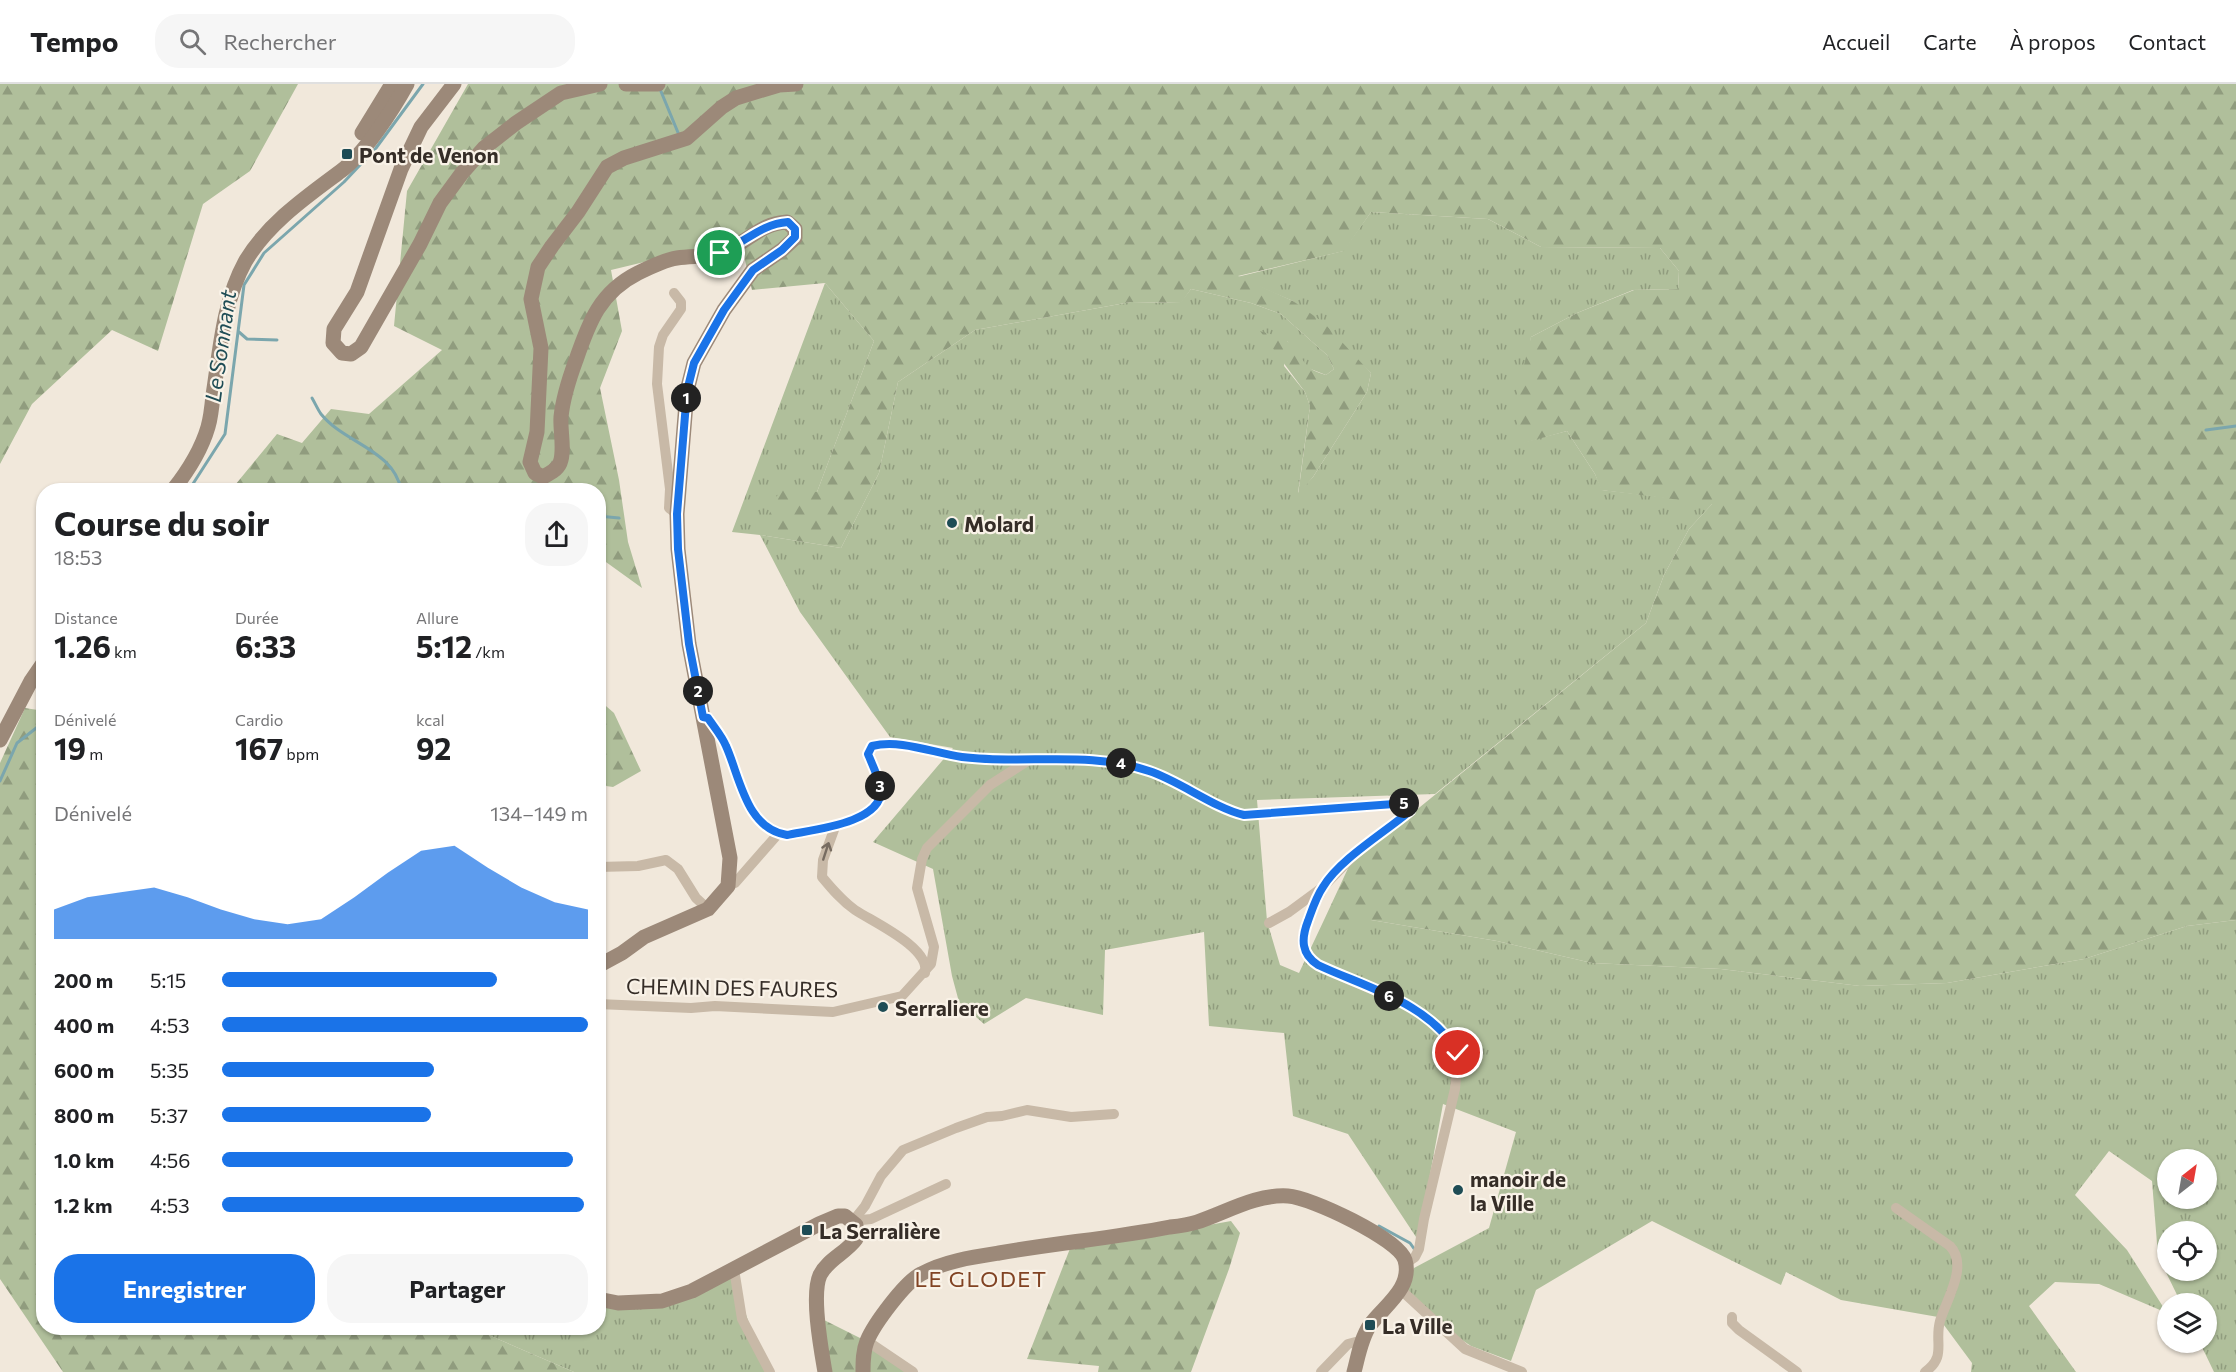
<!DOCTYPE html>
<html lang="fr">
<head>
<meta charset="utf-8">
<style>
  :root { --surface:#fff; --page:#f6f6f6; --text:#202124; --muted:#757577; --line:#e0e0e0; --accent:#1a73e8 }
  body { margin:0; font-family:Commissioner,sans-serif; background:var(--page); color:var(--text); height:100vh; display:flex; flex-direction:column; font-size:22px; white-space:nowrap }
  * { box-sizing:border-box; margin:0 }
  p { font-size:20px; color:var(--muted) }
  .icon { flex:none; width:33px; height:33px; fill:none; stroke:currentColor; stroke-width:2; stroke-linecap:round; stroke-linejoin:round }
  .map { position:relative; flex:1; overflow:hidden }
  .sheet { position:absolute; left:36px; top:399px; width:570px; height:852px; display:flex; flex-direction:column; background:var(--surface); border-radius:24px; box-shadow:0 2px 4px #0004 }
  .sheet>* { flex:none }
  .needle { width:39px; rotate:31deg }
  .controls { position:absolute; left:2157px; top:1065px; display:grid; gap:12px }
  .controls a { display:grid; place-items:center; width:60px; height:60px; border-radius:50%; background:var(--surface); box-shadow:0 2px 4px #0004; font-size:30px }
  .pin { position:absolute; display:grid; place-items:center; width:51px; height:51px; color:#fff; margin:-26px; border:3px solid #fff; border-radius:50%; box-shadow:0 2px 6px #0007 }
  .km { position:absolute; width:30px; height:30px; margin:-15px; border-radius:50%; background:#222; color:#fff; font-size:16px; line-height:30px; text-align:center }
  .round { display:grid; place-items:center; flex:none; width:63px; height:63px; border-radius:24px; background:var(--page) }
  .overview { display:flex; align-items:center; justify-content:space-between; height:102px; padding:0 18px }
  h1 { font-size:33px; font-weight:700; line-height:45px }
  .stats { display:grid; grid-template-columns:repeat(3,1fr); gap:9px; height:102px; padding:6px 18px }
  .stats div { display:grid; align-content:center }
  .stats b { font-size:30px; font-weight:700 }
  .stats small { font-size:16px; font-weight:400 }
  .stats p { font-size:16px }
  .chart { height:168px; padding:12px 18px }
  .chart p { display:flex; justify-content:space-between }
  .chart svg { width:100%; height:108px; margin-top:6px; fill:var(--accent); opacity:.7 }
  .button { display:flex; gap:12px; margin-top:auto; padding:12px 18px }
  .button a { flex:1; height:69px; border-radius:24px; background:var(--accent); color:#fff; font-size:24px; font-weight:700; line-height:69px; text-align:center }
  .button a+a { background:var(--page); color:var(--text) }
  ul { padding:0 18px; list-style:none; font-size:20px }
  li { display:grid; grid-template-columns:96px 72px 1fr; align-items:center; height:45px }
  li i { height:15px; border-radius:8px; background:var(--accent) }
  header { display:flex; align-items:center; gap:36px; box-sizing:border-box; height:84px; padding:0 30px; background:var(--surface); border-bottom:2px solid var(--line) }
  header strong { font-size:28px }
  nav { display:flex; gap:33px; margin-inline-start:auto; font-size:21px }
  .search { width:420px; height:54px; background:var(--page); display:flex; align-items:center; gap:15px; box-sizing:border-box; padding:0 21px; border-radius:24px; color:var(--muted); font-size:22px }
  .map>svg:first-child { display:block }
</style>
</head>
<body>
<header>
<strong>Tempo</strong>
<div class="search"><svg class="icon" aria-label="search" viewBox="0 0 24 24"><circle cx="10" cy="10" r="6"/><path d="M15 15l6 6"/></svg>Rechercher</div>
<nav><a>Accueil</a><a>Carte</a><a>À propos</a><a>Contact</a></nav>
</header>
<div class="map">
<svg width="2236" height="1288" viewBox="0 0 2236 1288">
  <defs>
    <pattern id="grass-tufts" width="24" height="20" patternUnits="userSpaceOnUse" patternTransform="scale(1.5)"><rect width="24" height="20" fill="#b0bf9b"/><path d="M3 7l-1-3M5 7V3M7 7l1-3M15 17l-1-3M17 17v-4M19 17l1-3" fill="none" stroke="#909c7e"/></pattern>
    <pattern id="forest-firs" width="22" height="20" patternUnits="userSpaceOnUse" patternTransform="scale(1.5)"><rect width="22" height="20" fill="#b0bf9b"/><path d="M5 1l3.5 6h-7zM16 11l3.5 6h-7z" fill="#909c7e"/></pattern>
  </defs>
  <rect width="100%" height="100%" fill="#f1e8db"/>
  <g fill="url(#grass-tufts)" fill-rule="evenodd">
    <path d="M 1371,128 L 1488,135 L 1541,163 L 1660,164 L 1679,187 L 1678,205 L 1633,206 L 1577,229 L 1531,253 L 1517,360 L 1567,347 L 1595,390 L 1602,406 L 1713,419 L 1689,445 L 1664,491 L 1646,539 L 1435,710 L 1257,716 L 1267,837 L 1280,881 L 1299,889 L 1324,836 L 1371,836 L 1497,857 L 1592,879 L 1721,885 L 1860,902 L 1947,899 L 2084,875 L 2187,842 L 2236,836 L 2236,1288 L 2214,1288 L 2200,1259 L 2206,1258 L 2206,1220 L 2181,1219 L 2158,1172 L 2152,1097 L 2109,1067 L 2075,1111 L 2127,1166 L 2167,1229 L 2099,1200 L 2055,1198 L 2029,1222 L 2076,1288 L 1971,1288 L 1972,1279 L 1938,1233 L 1841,1216 L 1786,1188 L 1781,1201 L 1652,1137 L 1536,1206 L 1511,1277 L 1471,1262 L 1456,1252 L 1407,1206 L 1414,1184 L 1489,1144 L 1516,1048 L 1443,1020 L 1418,1156 L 1348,1050 L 1293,1032 L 1284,949 L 1209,942 L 1204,848 L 1105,866 L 1103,931 L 1026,914 L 984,940 L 959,918 L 952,892 L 933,785 L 873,758 L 953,664 L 890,653 L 800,528 L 760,451 L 732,448 L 825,199 L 874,257 L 817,408 L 761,451 L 841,464 L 879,389 L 898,298 L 975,246 L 1131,218 L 1180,219 L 1191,205 L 1251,219 L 1281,230 L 1327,271 L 1334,285 L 1326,291 L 1308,284 L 1287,257 L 1284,282 L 1305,308 L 1310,322 L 1298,409 L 1313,393 L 1367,308 L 1371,289 L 1293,217 L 1237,193 L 1343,167 ZM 2168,1076 L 2206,1076 L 2206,1114 L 2168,1114 ZM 2168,1148 L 2206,1148 L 2206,1186 L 2168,1186 Z"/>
    <polygon points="733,1193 766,1288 574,1288 484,1249 450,1248 443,1244 598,1244 599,1221 642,1225"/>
  </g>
  <g fill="url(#forest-firs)">
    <polygon points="0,0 298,0 250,87 203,120 158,267 112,246 32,320 0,380"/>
    <path d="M 468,0 L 2236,0 L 2236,836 L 2187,842 L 2084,875 L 1947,899 L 1860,902 L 1721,885 L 1592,879 L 1497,857 L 1371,836 L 1324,836 L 1350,780 L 1646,539 L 1664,491 L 1689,445 L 1712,420 L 1601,406 L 1595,390 L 1567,347 L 1517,361 L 1517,309 L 1531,253 L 1577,229 L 1634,206 L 1678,205 L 1679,187 L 1660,164 L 1541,163 L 1488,135 L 1371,128 L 1344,167 L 1238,192 L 1293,217 L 1324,239 L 1371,289 L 1367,308 L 1313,393 L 1298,411 L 1310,322 L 1305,308 L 1260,247 C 1268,250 1281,252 1287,257 C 1305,271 1299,284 1326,291 L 1334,285 L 1327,271 L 1281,230 L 1251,219 L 1191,205 L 1181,219 L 1131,218 L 975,246 L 898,298 L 879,389 L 841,464 L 760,451 L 781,403 L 817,408 L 874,257 L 825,199 L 752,206 L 740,155 L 611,186 L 622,247 L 600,304 L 619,396 L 628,458 L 642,504 L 599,473 L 598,406 L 231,406 L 277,350 L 302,359 L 331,325 L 369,330 L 442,266 L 394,242 L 407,107 Z"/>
    <polygon points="599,616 614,629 641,687 613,703 599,701"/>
    <polygon points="25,624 44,627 44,1244 443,1244 450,1248 484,1249 574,1288 63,1288 0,1195 0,679"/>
    <polygon points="1231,1137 1240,1149 1229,1185 1191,1288 1098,1288 1099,1282 1027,1275 1071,1162 1115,1158"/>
    <polygon points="824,1236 862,1255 905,1288 831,1288"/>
  </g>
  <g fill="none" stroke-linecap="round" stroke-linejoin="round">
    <g stroke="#7ba6ad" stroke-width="3">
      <polyline points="660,5 679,51"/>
      <polyline points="239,248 247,255 277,256"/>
      <path d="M 312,314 C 315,319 318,326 321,330 C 344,359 394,366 401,406"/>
      <polyline points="2206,346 2236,342"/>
      <polyline points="189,406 225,350 244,201 264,169 344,98 376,64 423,0"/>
      <polyline points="598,432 619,434"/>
      <polyline points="0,697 17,659 44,638"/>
      <polyline points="1379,1142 1410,1159 1415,1166"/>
    </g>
    <g stroke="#c8b9a7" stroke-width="10">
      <polyline points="674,209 681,218 681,225 663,251 659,263 657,300 670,405 669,424 677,430"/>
      <path d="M 703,633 L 709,634 C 714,643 722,652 726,662 C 740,693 746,745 787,751 C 809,746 884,739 881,705 C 880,697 872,680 869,671 L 872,662 C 901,655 933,669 962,673 C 1024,681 1088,667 1149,687 C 1180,697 1214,724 1244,731 L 1404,719 L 1410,721 L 1410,727 L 1356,769 L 1323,803 L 1289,828 L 1269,839"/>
      <path d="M 835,743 L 823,776 L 822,793 C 832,805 842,817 855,826 C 873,838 931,864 925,889"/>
      <polyline points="598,783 638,782 666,776 678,785 696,814 708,825"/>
      <polyline points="728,802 735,799 778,750"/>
      <path d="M 1323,804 C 1312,827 1293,853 1311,876 C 1360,908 1427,913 1458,969 L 1455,1005 L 1424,1135 L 1419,1165 L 1415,1173 L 1406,1179"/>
      <polyline points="598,920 691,924 715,922 833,928 902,912 931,880 934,863 917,804 922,775 927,764 990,701 1029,676"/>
      <path d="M 1896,1124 L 1950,1162 C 1969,1182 1946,1216 1940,1237 C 1934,1259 1947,1272 1925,1288"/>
      <polyline points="853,1137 865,1122 881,1092 903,1066 956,1044 987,1033 1002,1032 1027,1026 1071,1033 1114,1030"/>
      <polyline points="853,1137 871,1135 946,1100"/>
      <polyline points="734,1185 742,1235 770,1288"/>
      <polyline points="1401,1206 1465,1265 1522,1288"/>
      <polyline points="1732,1233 1732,1239 1739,1246 1797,1288"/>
      <polyline points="867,1257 913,1288"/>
      <polyline points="1321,1288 1348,1260 1363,1256"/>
    </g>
    <g stroke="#9c8979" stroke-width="15">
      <polyline points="454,0 421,43 401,85 357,208 334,245 333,259 342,269 351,270 361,263 420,160 440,119 462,89 484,64 516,39 561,9 600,0"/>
      <polyline points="626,0 658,0"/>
      <polyline points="362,49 392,0"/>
      <path d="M 173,406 C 188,387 201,367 208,343 C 211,333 212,322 213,311 C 220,267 223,218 245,178 C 267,140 306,113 341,87 C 365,69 392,27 407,0"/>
      <polyline points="0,656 31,597 44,578"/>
      <path d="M 598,882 L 622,869 L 644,853 L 708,825 L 728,802 L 730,774 L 689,560 L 678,465 L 677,430 L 687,307 L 694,279 L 724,226 L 753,186 L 782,166 L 795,154 L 795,145 L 787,138 C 756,140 746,162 718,170 C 704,173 691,172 677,174 C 664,176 650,183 638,189 C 600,208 589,238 576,276 C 569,295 563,313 561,333 C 560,346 565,367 560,379 C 557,386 549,390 543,393 L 535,389 L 530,378 L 537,348 L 541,264 L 531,215 L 538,183 L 552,162 L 578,128 L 607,83 L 624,74 L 687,54 L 722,23 L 736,14 L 779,1 L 796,0"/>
      <path d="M 598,1215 L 618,1219 L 662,1217 L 692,1207 L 819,1140 L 838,1132 L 845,1132 L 856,1141 L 856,1155 C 846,1169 828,1175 820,1191 C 811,1211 821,1265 825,1288"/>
      <path d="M 863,1288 C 863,1277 863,1267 867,1257 C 874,1240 905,1198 921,1190 C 945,1177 973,1173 999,1169 C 1056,1159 1114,1154 1170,1143 C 1179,1142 1188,1141 1197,1138 C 1227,1128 1256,1110 1288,1112 C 1310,1113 1399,1155 1405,1176 C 1413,1204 1384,1222 1370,1241 C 1361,1254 1358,1273 1354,1288"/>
    </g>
  </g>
  <defs><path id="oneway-shaft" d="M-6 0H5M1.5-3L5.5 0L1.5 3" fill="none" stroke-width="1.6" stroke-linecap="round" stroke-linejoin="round" transform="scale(1.5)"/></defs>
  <use stroke="#776c61" href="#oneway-shaft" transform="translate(826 767) rotate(-72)"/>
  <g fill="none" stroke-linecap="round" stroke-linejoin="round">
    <g stroke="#fff" stroke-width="12">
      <path id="route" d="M 720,169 C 745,159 760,140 788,138 L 795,145 L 795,153 L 782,166 L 753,186 L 724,226 L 694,279 L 687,307 L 677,430 L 678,465 L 689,560 L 703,633 L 708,634 C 714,643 722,652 726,662 C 740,693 746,745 787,751 C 809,746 883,740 881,705 C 880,697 872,680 868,670 L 872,662 C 901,655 933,669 962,673 C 1024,681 1088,666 1149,687 C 1180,697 1214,724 1244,731 L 1408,719 L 1411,722 L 1410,727 C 1384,749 1340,775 1323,803 C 1316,813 1312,826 1308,837 C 1301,855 1301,870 1318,881 C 1367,904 1430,919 1458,969"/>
    </g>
    <use href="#route" stroke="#1a73e8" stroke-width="8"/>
  </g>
  <g fill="#1e4c55" stroke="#f9f2e7" stroke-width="2">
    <rect x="341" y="64" width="12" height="12" rx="3"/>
    <circle cx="952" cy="439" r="6"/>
    <circle cx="883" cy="923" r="6"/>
    <circle cx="1458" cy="1106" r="6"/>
    <rect x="801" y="1140" width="12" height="12" rx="3"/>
    <rect x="1364" y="1235" width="12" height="12" rx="3"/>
  </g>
  <g text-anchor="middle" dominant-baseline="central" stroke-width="4.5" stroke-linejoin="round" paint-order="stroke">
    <g font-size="21" font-weight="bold" fill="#352d27" stroke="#f9f2e7" text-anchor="start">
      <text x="359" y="70">Pont de Venon</text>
      <text x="964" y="439">Molard</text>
      <text x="895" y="923">Serraliere</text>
      <text x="1470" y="1094">manoir de<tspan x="1470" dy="24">la Ville</tspan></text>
      <text x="819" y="1146">La Serralière</text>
      <text x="1382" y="1241">La Ville</text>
    </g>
    <g font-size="21" fill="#352d27" stroke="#f9f2e7">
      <text transform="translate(732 903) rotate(1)">CHEMIN DES FAURES</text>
    </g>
    <g font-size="22" font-style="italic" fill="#1e4c55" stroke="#f9f2e7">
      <text transform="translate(220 262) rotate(-82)">Le Sonnant</text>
    </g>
    <g font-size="22" letter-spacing="1.5" fill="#814323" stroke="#f9f2e7">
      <text x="981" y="1194">LE GLODET</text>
    </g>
  </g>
</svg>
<div class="controls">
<a><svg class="needle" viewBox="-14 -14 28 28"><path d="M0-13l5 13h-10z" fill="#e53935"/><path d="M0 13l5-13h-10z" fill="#757577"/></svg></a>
<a><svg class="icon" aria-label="locate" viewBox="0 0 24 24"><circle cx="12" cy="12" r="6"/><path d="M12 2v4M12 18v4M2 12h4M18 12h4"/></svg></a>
<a><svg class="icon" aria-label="layers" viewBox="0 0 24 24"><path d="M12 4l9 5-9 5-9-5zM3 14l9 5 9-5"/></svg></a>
</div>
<div class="pin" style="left:720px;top:169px;background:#1e9e55"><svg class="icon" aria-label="arrive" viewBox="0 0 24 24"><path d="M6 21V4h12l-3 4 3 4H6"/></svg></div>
<div class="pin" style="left:1458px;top:969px;background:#d93025"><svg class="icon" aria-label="check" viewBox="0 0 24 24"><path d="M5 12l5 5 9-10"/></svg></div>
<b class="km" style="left:686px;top:314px">1</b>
<b class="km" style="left:698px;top:607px">2</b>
<b class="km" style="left:880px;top:702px">3</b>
<b class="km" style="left:1121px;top:679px">4</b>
<b class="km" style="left:1404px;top:719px">5</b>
<b class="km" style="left:1389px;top:912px">6</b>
<section class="sheet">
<div class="overview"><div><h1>Course du soir</h1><p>18:53</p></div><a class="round"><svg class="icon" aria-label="share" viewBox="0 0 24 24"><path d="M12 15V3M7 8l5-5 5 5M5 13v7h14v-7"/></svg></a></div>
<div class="stats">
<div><p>Distance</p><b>1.26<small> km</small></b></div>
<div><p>Durée</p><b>6:33</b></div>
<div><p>Allure</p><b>5:12<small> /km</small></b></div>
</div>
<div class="stats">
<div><p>Dénivelé</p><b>19<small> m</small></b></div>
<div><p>Cardio</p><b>167<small> bpm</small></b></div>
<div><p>kcal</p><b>92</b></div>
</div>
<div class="chart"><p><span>Dénivelé</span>134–149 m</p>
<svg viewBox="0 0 160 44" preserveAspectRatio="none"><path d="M0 44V32L10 27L20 25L30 23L40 27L50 32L60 36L70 38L80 36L90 27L100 17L110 8L120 6L130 15L140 23L150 29L160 32V44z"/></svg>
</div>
<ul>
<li><b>200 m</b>5:15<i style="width:75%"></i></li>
<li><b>400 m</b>4:53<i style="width:100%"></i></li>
<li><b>600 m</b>5:35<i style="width:58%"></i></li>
<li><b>800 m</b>5:37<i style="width:57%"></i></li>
<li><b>1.0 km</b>4:56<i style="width:96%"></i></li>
<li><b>1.2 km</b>4:53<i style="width:99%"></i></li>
</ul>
<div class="button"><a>Enregistrer</a><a>Partager</a></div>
</section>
</div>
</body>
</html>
